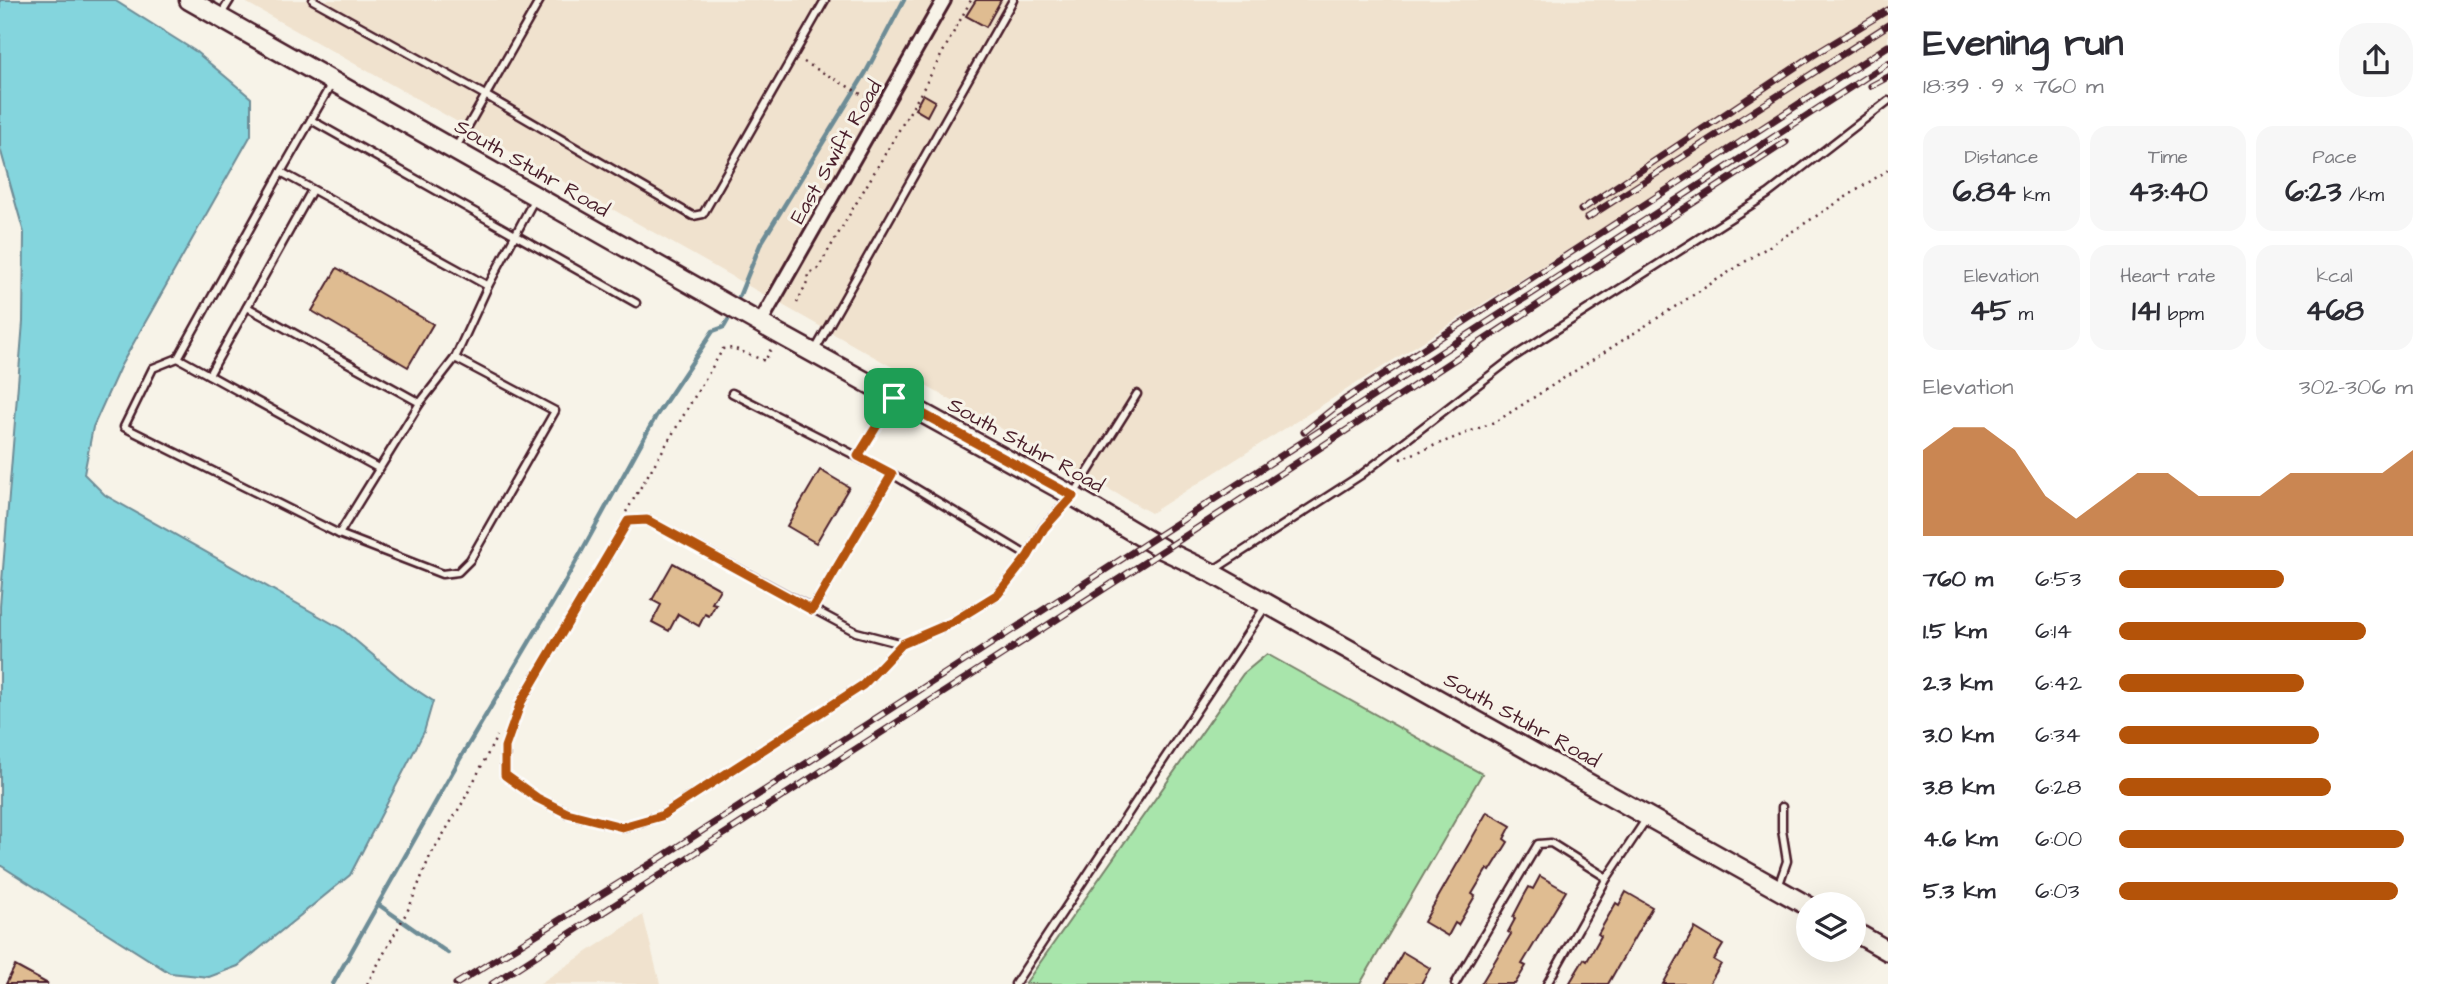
<!DOCTYPE html>
<html lang="en">
<head>
<meta charset="utf-8">
<style>
  :root { --surface:#fff; --page:#f7f7f7; --text:#2b2b33; --muted:#7c7c81; --accent:#b45309 }
  body { margin:0; font-family:"Architects Daughter",sans-serif; background:var(--page); color:var(--text); height:100vh; display:flex; flex-direction:column; font-size:26px; white-space:nowrap }
  * { box-sizing:border-box; margin:0 }
  p { font-size:23px; color:var(--muted) }
  .icon { flex:none; width:38px; height:38px; fill:none; stroke:currentColor; stroke-width:2; stroke-linecap:round; stroke-linejoin:round }
  .map { position:relative; flex:1; overflow:hidden }
  .sheet { display:flex; flex-direction:column; background:var(--surface); width:560px }
  .sheet>* { flex:none }
  .buttons { position:absolute; left:1796px; top:892px; display:grid; gap:14px }
  .buttons a { display:grid; place-items:center; width:70px; height:70px; border-radius:50%; background:var(--surface); box-shadow:0 7px 28px #0002; font-size:35px }
  .pin { position:absolute; display:grid; place-items:center; width:60px; height:60px; color:#fff; margin:-30px; border-radius:14px; box-shadow:0 4px 10px #0006 }
  .round { display:grid; place-items:center; flex:none; width:74px; height:74px; border-radius:28px; background:var(--page) }
  .summary { display:flex; align-items:center; justify-content:space-between; height:119px; padding:0 35px }
  h1 { font-size:38px; font-weight:700; line-height:52px }
  .figures { display:grid; grid-template-columns:repeat(3,1fr); gap:10px; height:119px; padding:7px 35px }
  .figures div { display:grid; align-content:center; border-radius:18px; background:var(--page); text-align:center }
  .figures b { font-size:30px; font-weight:700 }
  .figures small { font-size:19px; font-weight:400 }
  .figures p { font-size:19px }
  .chart { height:196px; padding:14px 35px }
  .chart p { display:flex; justify-content:space-between }
  .chart svg { width:100%; height:126px; margin-top:7px; fill:var(--accent); opacity:.7 }
  ul { padding:0 35px; list-style:none; font-size:23px }
  li { display:grid; grid-template-columns:112px 84px 1fr; align-items:center; height:52px }
  li i { height:18px; border-radius:9px; background:var(--accent) }
  main { display:flex; flex:1; min-height:0 }
  .map>svg:first-child { display:block }
</style>
</head>
<body>
<main>
<div class="map">
<svg width="1888" height="984" viewBox="0 0 1888 984">
  <rect width="100%" height="100%" fill="#f7f3e8"/>
  <filter id="ink" filterUnits="userSpaceOnUse"><feTurbulence type="fractalNoise" baseFrequency=".0143" numOctaves="2"/><feDisplacementMap in="SourceGraphic" scale="14" xChannelSelector="R" yChannelSelector="G"/><feConvolveMatrix kernelMatrix="1 2 1 2 8 2 1 2 1" color-interpolation-filters="sRGB"/></filter>
  <g filter="url(#ink)">
    <g fill="#f0e2ce">
      <polygon points="248,0 1888,0 1888,48 1151,513 247,3"/>
      <polygon points="643,915 660,984 539,984"/>
    </g>
    <polygon fill="#a8e5ab" stroke="#79826b" stroke-width="2" points="1267,654 1482,774 1360,984 1025,984 1243,674"/>
    <polygon fill="#84d5dd" stroke="#6d8c96" stroke-width="2" points="0,0 114,0 195,51 251,98 251,135 120,367 93,427 84,474 105,495 342,629 406,683 433,701 424,732 350,875 238,966 209,977 170,973 0,865 0,606 23,322 24,233 0,148"/>
    <g fill="none" stroke-linecap="round" stroke-linejoin="round">
      <g stroke="#6d8c96" stroke-width="4.5">
        <polyline points="739,297 760,245 866,72 904,0"/>
        <polyline points="379,905 448,953"/>
        <polyline points="333,984 461,757 562,587 656,416 713,331 724,327 728,320"/>
      </g>
    </g>
    <g fill="#dfbc91" stroke="#4a1f2b" stroke-width="2">
      <polygon points="976,0 1001,0 986,27 966,16"/>
      <polygon points="923,94 935,101 927,116 915,109"/>
      <polygon points="337,268 433,324 408,367 312,311"/>
      <polygon points="820,470 849,487 816,543 787,526"/>
      <polygon points="673,563 720,589 712,603 716,604 709,616 705,614 699,626 678,614 669,631 652,622 661,605 652,600"/>
      <polygon points="1487,812 1511,826 1504,839 1508,842 1490,871 1487,869 1472,894 1475,896 1458,925 1455,923 1448,936 1424,922"/>
      <polygon points="1540,876 1566,891 1522,964 1526,966 1515,984 1481,984 1511,934 1508,932 1515,919 1513,917 1524,896 1529,887 1533,889"/>
      <polygon points="1626,892 1652,907 1608,984 1569,984 1584,959 1587,961 1601,936 1598,934 1616,903 1619,905"/>
      <polygon points="1695,928 1723,945 1714,960 1721,964 1709,984 1663,984"/>
      <polygon points="1403,952 1430,968 1421,984 1385,984"/>
      <polygon points="15,966 48,984 6,984"/>
    </g>
    <g fill="none" stroke-linecap="round" stroke-linejoin="round">
      <g stroke="#4a1f2b" stroke-width="11">
        <g id="service">
          <polyline points="313,0 485,95 693,216 703,214 825,0"/>
          <polyline points="220,16 230,0"/>
          <polyline points="332,83 281,172 488,286"/>
          <polyline points="311,120 636,303"/>
          <polyline points="455,149 540,0"/>
          <polyline points="281,172 178,358 378,468"/>
          <polyline points="247,307 420,403"/>
          <polyline points="814,352 1013,0"/>
          <polyline points="178,358 153,368 124,427 339,534 442,574 458,572 470,560 555,411 455,358"/>
          <polyline points="209,375 312,190"/>
          <polyline points="732,393 892,474 1028,556"/>
          <polyline points="858,456 894,398"/>
          <polyline points="339,534 420,403 455,358 488,286 535,198"/>
          <polyline points="1212,571 1361,475 1515,356 1768,194 1888,101"/>
          <polyline points="812,610 892,474"/>
          <polyline points="902,644 863,685 661,816 622,827 567,813 537,798 505,775 505,747 521,702 628,521 647,520 856,632 902,644 951,623 998,594 1028,556 1043,528 1073,496 1137,394"/>
          <polyline points="1778,887 1787,861 1782,830 1782,807"/>
          <polyline points="1015,984 1265,607"/>
          <polyline points="1455,984 1538,844 1551,843 1607,878"/>
          <polyline points="1547,984 1607,878 1647,818"/>
        </g>
      </g>
      <g stroke="#4a1f2b" stroke-width="18">
        <polyline id="minor" points="760,323 944,0"/>
      </g>
      <g stroke="#4a1f2b" stroke-width="23">
        <g id="secondary">
          <polyline points="189,0 779,334 1073,496 1164,550 1210,572 1808,906"/>
          <polyline points="1853,931 1888,951"/>
        </g>
      </g>
      <g stroke="#4a1f2b" stroke-width="2.5" stroke-dasharray="2 5" stroke-linecap="butt">
        <polyline points="804,62 870,99"/>
        <polyline points="797,303 807,282 808,273 817,270 922,91 971,0"/>
        <polyline points="1400,459 1497,421 1888,170"/>
        <polyline points="626,512 723,349 733,348 765,361 771,349"/>
        <polyline points="367,984 409,908 430,856 463,802 497,736"/>
      </g>
      <use href="#service" stroke="#f7f3e8" stroke-width="6"/>
      <use href="#minor" stroke="#f7f3e8" stroke-width="12"/>
      <use href="#secondary" stroke="#f7f3e8" stroke-width="18"/>
      <g stroke="#4a1f2b" stroke-width="7">
        <g id="rail">
          <polyline points="1871,86 1888,77"/>
          <polyline points="1581,210 1812,56 1888,10"/>
          <polyline points="1587,218 1888,25"/>
          <polyline points="1304,432 1344,400 1888,46"/>
          <polyline points="456,984 660,858 1888,63"/>
          <polyline points="492,984 1164,550 1786,142"/>
        </g>
      </g>
      <use href="#rail" stroke="#f7f3e8" stroke-width="4.5" stroke-dasharray="13" stroke-linecap="butt"/>
    </g>
  </g>
  <g fill="none" stroke-linecap="round" stroke-linejoin="round" filter="url(#ink)">
    <g stroke="#fff" stroke-width="14">
      <polygon id="route" points="894,398 1073,496 1044,528 1028,556 998,594 951,623 902,644 863,685 661,816 622,827 567,813 537,798 505,775 505,747 521,702 628,521 647,520 812,610 892,474 858,456"/>
    </g>
    <use href="#route" stroke="#b45309" stroke-width="9"/>
  </g>
  <g text-anchor="middle" dominant-baseline="central" stroke-width="6" stroke-linejoin="round" paint-order="stroke">
    <g font-size="21" fill="#4a1f2b" stroke="#f7f3e8">
      <text transform="translate(836 152) rotate(-60)">East Swift Road</text>
      <text transform="translate(532 168) rotate(30)">South Stuhr Road</text>
      <text transform="translate(1026 445) rotate(29)">South Stuhr Road</text>
      <text transform="translate(1522 720) rotate(29)">South Stuhr Road</text>
    </g>
  </g>
</svg>
<div class="buttons">
<a><svg class="icon" aria-label="layers" viewBox="0 0 24 24"><path d="M12 4l9 5-9 5-9-5zM3 14l9 5 9-5"/></svg></a>
</div>
<div class="pin" style="left:894px;top:398px;background:#1e9e55"><svg class="icon" aria-label="arrive" viewBox="0 0 24 24"><path d="M6 21V4h12l-3 4 3 4H6"/></svg></div>
</div>
<section class="sheet">
<div class="summary"><div><h1>Evening run</h1><p>18:39 · 9 × 760 m</p></div><a class="round"><svg class="icon" aria-label="share" viewBox="0 0 24 24"><path d="M12 15V3M7 8l5-5 5 5M5 13v7h14v-7"/></svg></a></div>
<div class="figures">
<div><p>Distance</p><b>6.84<small> km</small></b></div>
<div><p>Time</p><b>43:40</b></div>
<div><p>Pace</p><b>6:23<small> /km</small></b></div>
</div>
<div class="figures">
<div><p>Elevation</p><b>45<small> m</small></b></div>
<div><p>Heart rate</p><b>141<small> bpm</small></b></div>
<div><p>kcal</p><b>468</b></div>
</div>
<div class="chart"><p><span>Elevation</span>302–306 m</p>
<svg viewBox="0 0 160 44" preserveAspectRatio="none"><path d="M0 44V14L10 6L20 6L30 14L40 30L50 38L60 30L70 22L80 22L90 30L100 30L110 30L120 22L130 22L140 22L150 22L160 14V44z"/></svg>
</div>
<ul>
<li><b>760 m</b>6:53<i style="width:56%"></i></li>
<li><b>1.5 km</b>6:14<i style="width:84%"></i></li>
<li><b>2.3 km</b>6:42<i style="width:63%"></i></li>
<li><b>3.0 km</b>6:34<i style="width:68%"></i></li>
<li><b>3.8 km</b>6:28<i style="width:72%"></i></li>
<li><b>4.6 km</b>6:00<i style="width:97%"></i></li>
<li><b>5.3 km</b>6:03<i style="width:95%"></i></li>
</ul>
</section>
</main>
</body>
</html>
